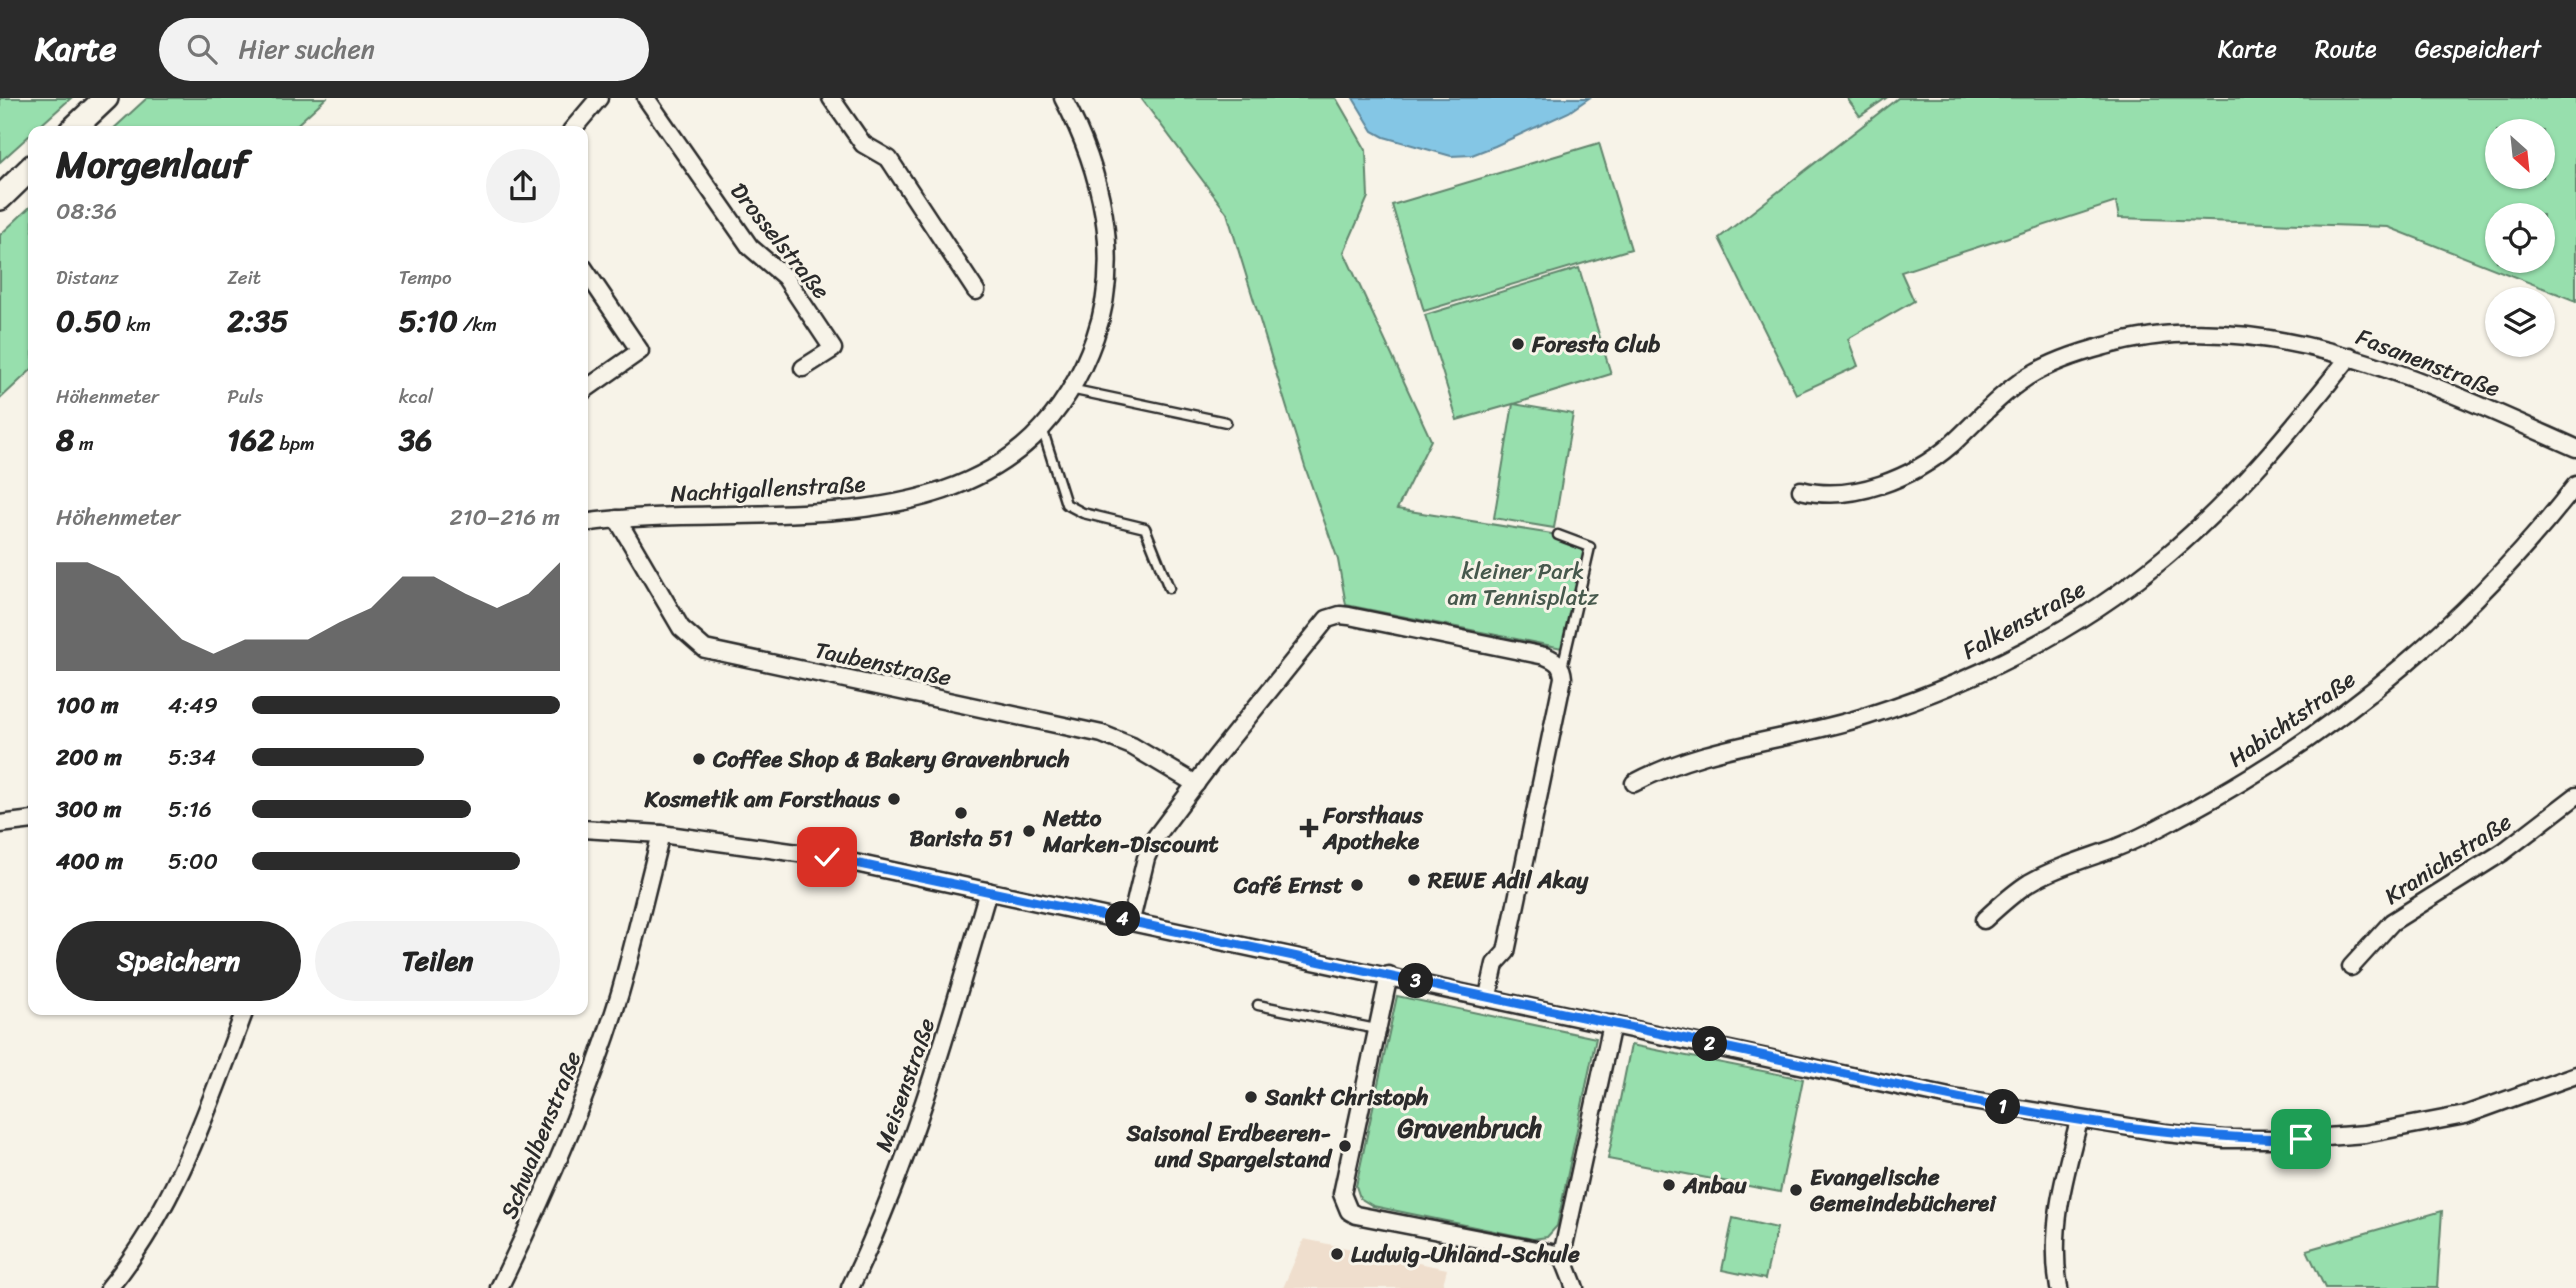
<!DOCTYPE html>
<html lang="de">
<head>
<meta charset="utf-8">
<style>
  :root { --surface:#fff; --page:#f2f2f2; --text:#222; --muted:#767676; --accent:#2b2b2b }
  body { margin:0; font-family:Sriracha,sans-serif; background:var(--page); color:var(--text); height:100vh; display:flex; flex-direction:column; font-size:26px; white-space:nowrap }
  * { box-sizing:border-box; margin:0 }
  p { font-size:23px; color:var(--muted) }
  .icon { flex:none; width:38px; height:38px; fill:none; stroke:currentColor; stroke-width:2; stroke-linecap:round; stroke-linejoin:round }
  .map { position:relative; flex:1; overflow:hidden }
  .details { position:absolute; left:28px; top:28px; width:560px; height:889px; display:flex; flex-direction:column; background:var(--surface); border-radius:14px; box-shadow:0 2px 5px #0004 }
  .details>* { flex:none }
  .needle { width:46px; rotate:153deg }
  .buttons { position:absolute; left:2485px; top:21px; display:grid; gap:14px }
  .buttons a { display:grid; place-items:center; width:70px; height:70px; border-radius:50%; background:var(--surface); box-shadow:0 2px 5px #0004; font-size:35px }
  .pin { position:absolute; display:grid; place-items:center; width:60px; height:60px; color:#fff; margin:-30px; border-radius:14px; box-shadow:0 4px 10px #0006 }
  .km { position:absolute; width:35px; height:35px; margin:-18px; border-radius:50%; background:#222; color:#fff; font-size:19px; line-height:35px; text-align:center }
  .round { display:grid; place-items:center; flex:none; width:74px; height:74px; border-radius:37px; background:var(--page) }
  .summary { display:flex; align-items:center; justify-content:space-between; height:119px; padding:0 28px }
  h1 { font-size:38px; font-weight:700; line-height:52px }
  .metrics { display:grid; grid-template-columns:repeat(3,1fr); gap:10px; height:119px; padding:7px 28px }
  .metrics div { display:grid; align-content:center }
  .metrics b { font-size:30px; font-weight:700 }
  .metrics small { font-size:19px; font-weight:400 }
  .metrics p { font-size:19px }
  .chart { height:196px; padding:14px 28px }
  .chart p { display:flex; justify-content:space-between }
  .chart svg { width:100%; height:126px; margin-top:7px; fill:var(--accent); opacity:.7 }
  .primary-button { display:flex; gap:14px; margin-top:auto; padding:14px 28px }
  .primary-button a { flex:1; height:80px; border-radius:42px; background:var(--accent); color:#fff; font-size:28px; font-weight:700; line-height:80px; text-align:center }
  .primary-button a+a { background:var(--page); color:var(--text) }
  ul { padding:0 28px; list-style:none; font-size:23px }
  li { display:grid; grid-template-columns:112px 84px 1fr; align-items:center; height:52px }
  li i { height:18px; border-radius:9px; background:var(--accent) }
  header { display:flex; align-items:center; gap:42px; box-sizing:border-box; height:98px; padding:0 35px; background:var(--accent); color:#fff }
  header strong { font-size:33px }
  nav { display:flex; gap:38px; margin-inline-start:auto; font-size:24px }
  .search { width:490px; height:63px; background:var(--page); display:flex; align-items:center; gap:18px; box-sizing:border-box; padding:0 24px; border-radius:38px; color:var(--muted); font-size:26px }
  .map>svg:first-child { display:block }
</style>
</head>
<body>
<header>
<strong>Karte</strong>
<div class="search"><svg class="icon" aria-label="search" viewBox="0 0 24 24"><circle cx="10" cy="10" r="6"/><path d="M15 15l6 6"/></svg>Hier suchen</div>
<nav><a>Karte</a><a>Route</a><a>Gespeichert</a></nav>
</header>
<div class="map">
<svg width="2576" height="1190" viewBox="0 0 2576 1190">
  <rect width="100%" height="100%" fill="#f7f3e8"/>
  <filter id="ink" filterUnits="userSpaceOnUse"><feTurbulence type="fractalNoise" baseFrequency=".0143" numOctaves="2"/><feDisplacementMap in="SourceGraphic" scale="14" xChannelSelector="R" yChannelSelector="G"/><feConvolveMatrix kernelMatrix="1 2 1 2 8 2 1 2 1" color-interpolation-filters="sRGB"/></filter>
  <g filter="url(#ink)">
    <polygon fill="#efdecd" points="1304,1141 1447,1171 1442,1190 1283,1190"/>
    <g fill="#97dfad" stroke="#61856c" stroke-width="2" fill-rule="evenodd">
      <polygon points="0,0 71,0 0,64"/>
      <polygon points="147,0 326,0 290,33 111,33"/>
      <polygon points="1141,0 1336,0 1366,52 1368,99 1344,154 1431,342 1397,411 1558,437 1590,449 1567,551 1346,507 1338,462 1305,369 1227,115"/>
      <polygon points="1847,0 1886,0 1860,18"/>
      <path d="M 1898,0 L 2576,0 L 2576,203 L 2388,129 L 2119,120 L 2116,104 L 1901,174 L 1914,203 L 1848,241 L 1858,268 L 1796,296 L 1719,140 ZM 2497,33 L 2543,33 L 2543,79 L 2497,79 ZM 2497,117 L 2543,117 L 2543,163 L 2497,163 Z"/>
      <polygon points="1599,45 1631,151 1424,213 1392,107"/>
      <polygon points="33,106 33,270 0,301 0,137"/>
      <polygon points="1579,170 1611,276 1514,306 1573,316 1554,430 1494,420 1513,306 1457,322 1425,217"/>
      <polygon points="1397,898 1596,940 1557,1128 1547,1139 1533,1141 1373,1108 1360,1100 1356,1088"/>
      <polygon points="1631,947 1803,981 1780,1094 1608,1061"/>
      <polygon points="2442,1113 2437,1190 2325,1190 2307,1152"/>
      <polygon points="1733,1120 1777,1130 1765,1181 1722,1172"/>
    </g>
    <polygon fill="#84c6e5" stroke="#60889b" stroke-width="2" points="1353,0 1589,0 1569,14 1495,48 1472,57 1451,58 1384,39 1373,33"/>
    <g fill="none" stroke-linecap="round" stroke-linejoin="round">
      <g stroke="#2b2b2b" stroke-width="13">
        <g id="service">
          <polyline points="1070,291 1226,324"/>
          <polyline points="1042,330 1066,406 1083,415 1145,430 1169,490"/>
          <polyline points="1558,437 1590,449 1562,570"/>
          <polyline points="1258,907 1376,931"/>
        </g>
      </g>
      <g stroke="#2b2b2b" stroke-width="21">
        <g id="minor">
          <polyline points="646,0 750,149 785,179 833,251 803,270"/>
          <polyline points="831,0 863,46 889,61 976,193"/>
          <polyline points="571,33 599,0"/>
          <polyline points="583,169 640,253 583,293"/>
          <path d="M 1801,392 C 1852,405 1913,380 1952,346 C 1977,323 1998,298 2027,279 C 2051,264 2078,255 2105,248 C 2262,202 2436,288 2576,350"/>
          <polyline points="617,421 681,530 705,551 1102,636 1132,648 1196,686"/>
          <path d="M 583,425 C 766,399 1014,468 1095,239 C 1123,160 1101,71 1063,0"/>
          <path d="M 1634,685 C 1707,646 1789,643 1867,618 C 1973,584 2078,532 2164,460 C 2235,401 2293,330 2350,258"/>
          <polyline points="0,726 33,722"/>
          <polyline points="583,731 661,736 827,759 1954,1000 2166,1035 2224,1041 2301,1041 2365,1036 2465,1017 2576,977"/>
          <path d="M 1131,822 L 1146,760 L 1155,740 L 1215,660 L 1327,521 L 1340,517 L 1349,518 L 1545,558 C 1557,563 1562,567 1563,580 L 1506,854 L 1495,866 L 1488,898"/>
          <path d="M 1984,822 C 1998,809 2013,795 2029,785 C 2056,769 2089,760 2118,749 C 2144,739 2169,724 2194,711 C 2342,631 2472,520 2576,387"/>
          <polyline points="2351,869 2392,824 2503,754 2576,698"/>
          <polyline points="1389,877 1342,1096 1349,1113 1356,1117 1562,1157 1612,926"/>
          <polyline points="1562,1157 1575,1190"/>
          <path d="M 109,1190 C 176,1109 209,1008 245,912"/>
          <path d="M 499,1190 C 546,1095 589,997 620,895 C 635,843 647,789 661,736"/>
          <path d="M 850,1190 C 911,1063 949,928 988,793"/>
          <path d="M 2059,1190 C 2049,1131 2064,1079 2079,1023"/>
        </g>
      </g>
      <g stroke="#2b2b2b" stroke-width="28">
        <g id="secondary">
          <polyline points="71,33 106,0"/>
          <polyline points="0,100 33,68"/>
        </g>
      </g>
      <use href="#service" stroke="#f7f3e8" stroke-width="8"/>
      <use href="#minor" stroke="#f7f3e8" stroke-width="16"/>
      <use href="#secondary" stroke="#f7f3e8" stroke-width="23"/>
    </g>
  </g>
  <g fill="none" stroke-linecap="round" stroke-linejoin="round" filter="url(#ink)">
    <g stroke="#fff" stroke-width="14">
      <path id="route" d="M 827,759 C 1115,820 1403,883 1691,942 C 1893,984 2093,1041 2301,1041"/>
    </g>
    <use href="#route" stroke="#1a73e8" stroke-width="9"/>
  </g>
  <g fill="#2b2b2b" stroke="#f7f3e8" stroke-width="2.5">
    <circle cx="1518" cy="246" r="7"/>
    <circle cx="699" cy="661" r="7"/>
    <circle cx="894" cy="701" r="7"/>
    <circle cx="961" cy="715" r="7"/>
    <path d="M1305.5 719.5h7v7h7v7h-7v7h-7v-7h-7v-7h7z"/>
    <circle cx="1029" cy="733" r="7"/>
    <circle cx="1414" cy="782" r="7"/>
    <circle cx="1357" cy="787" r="7"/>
    <circle cx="1251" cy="999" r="7"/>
    <circle cx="1345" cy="1048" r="7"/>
    <circle cx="1669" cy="1087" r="7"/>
    <circle cx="1796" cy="1092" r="7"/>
    <circle cx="1337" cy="1156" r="7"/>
  </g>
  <g text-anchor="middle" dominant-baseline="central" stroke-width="6" stroke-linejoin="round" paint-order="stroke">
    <g font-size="23" fill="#2b2b2b" stroke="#f7f3e8">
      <text transform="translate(780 143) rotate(51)">Drosselstraße</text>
      <text transform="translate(2428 265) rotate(21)">Fasanenstraße</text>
      <text transform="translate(768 391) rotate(-3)">Nachtigallenstraße</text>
      <text transform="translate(2024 522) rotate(-29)">Falkenstraße</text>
      <text transform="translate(883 566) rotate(12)">Taubenstraße</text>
      <text transform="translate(2292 621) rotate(-35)">Habichtstraße</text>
      <text transform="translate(2448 761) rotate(-33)">Kranichstraße</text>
      <text transform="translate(905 987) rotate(-71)">Meisenstraße</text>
      <text transform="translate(541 1037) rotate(-68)">Schwalbenstraße</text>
    </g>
    <g font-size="23" font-weight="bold" fill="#2b2b2b" stroke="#f7f3e8" text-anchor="start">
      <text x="1532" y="246">Foresta Club</text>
      <text x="713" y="661">Coffee Shop &amp; Bakery Gravenbruch</text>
      <text x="880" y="701" text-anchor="end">Kosmetik am Forsthaus</text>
      <text x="1323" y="717">Forsthaus<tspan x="1323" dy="26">Apotheke</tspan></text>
      <text x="1043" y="720">Netto<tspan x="1043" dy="26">Marken-Discount</tspan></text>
      <text x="961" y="740" text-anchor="middle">Barista 51</text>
      <text x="1428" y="782">REWE Adil Akay</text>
      <text x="1343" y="787" text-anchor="end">Café Ernst</text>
      <text x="1265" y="999">Sankt Christoph</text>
      <text x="1331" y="1035" text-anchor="end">Saisonal Erdbeeren-<tspan x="1331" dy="26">und Spargelstand</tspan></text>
      <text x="1810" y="1079">Evangelische<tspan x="1810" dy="26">Gemeindebücherei</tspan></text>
      <text x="1683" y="1087">Anbau</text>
      <text x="1351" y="1156">Ludwig-Uhland-Schule</text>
    </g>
    <g font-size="23" fill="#46584c" stroke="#f7f3e8">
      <text x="1523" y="473">kleiner Park<tspan x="1523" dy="26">am Tennisplatz</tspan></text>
    </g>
    <g font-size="26" font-weight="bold" fill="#2b2b2b" stroke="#f7f3e8">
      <text x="1470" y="1030">Gravenbruch</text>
    </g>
  </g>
</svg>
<div class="buttons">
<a><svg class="needle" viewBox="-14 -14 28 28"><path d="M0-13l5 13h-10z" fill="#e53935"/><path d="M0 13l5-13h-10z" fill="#767676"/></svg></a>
<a><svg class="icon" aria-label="locate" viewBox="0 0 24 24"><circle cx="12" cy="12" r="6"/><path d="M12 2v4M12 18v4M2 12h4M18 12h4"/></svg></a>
<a><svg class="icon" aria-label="layers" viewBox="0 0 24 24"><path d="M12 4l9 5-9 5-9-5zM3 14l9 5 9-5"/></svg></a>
</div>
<div class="pin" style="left:2301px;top:1041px;background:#1e9e55"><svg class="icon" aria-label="arrive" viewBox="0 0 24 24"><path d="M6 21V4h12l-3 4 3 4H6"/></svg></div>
<div class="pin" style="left:827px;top:759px;background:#d93025"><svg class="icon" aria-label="check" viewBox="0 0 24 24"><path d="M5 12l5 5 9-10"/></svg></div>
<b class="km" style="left:2003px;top:1009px">1</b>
<b class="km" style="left:1710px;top:946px">2</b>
<b class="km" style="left:1416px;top:883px">3</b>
<b class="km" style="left:1123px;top:821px">4</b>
<section class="details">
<div class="summary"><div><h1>Morgenlauf</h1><p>08:36</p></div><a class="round"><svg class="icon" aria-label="share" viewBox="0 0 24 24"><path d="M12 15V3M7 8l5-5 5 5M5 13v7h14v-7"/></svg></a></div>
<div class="metrics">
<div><p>Distanz</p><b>0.50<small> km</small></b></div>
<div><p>Zeit</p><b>2:35</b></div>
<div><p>Tempo</p><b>5:10<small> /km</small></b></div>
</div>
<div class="metrics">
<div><p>Höhenmeter</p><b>8<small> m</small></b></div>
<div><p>Puls</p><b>162<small> bpm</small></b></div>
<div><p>kcal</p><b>36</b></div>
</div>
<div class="chart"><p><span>Höhenmeter</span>210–216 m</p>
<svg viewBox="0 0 160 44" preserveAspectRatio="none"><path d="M0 44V6L10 6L20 11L30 22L40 33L50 38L60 33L70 33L80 33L90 27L100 22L110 11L120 11L130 17L140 22L150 17L160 6V44z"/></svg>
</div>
<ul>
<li><b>100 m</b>4:49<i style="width:100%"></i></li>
<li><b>200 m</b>5:34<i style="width:56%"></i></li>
<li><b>300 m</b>5:16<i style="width:71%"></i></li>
<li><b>400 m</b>5:00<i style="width:87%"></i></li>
</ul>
<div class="primary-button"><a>Speichern</a><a>Teilen</a></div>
</section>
</div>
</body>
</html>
